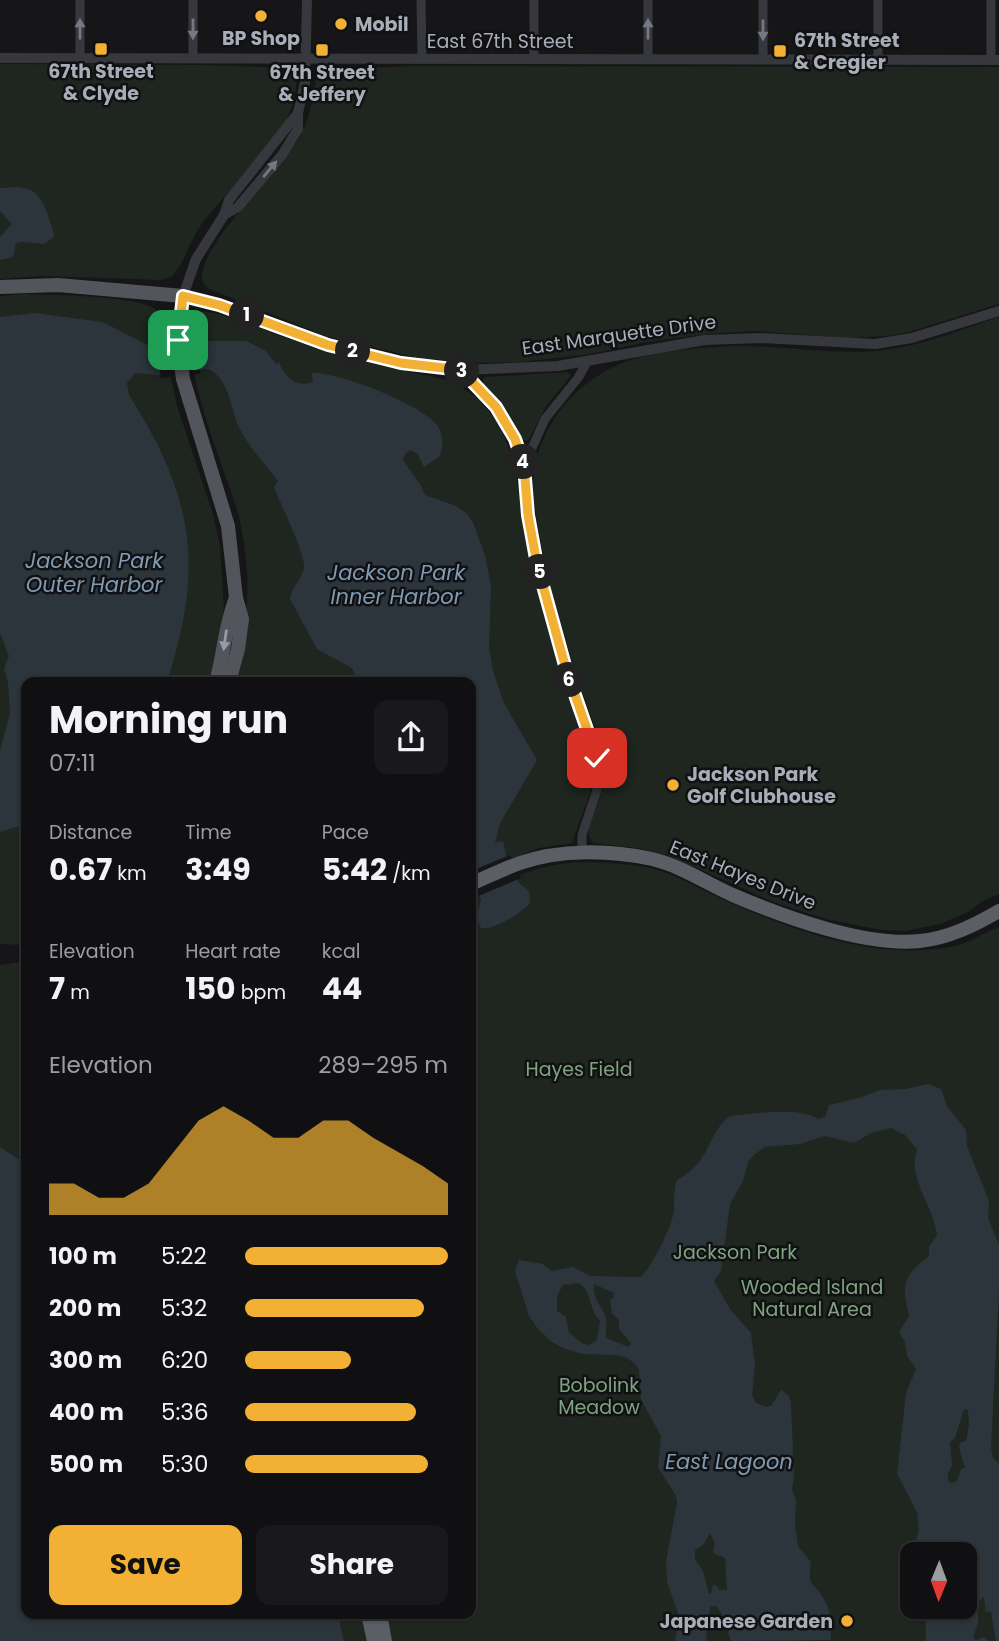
<!DOCTYPE html>
<html lang="en">
<head>
<meta charset="utf-8">
<style>
  :root { --surface:#101012; --page:#19191b; --text:#f1f3f6; --muted:#9c9d9f; --line:#303032; --accent:#f2b134 }
  body { margin:0; font-family:Poppins,sans-serif; background:var(--page); color:var(--text); height:100vh; display:flex; flex-direction:column; font-size:26px; white-space:nowrap }
  * { box-sizing:border-box; margin:0 }
  p { font-size:23px; color:var(--muted) }
  .icon { flex:none; width:38px; height:38px; fill:none; stroke:currentColor; stroke-width:2; stroke-linecap:round; stroke-linejoin:round }
  .map { position:relative; flex:1; overflow:hidden }
  .panel { position:absolute; left:21px; top:677px; width:455px; height:942px; display:flex; flex-direction:column; background:var(--surface); border-radius:14px; box-shadow:0 2px 5px #0004,0 0 0 2px var(--line) }
  .panel>* { flex:none }
  .needle { width:46px; rotate:181deg }
  .fabs { position:absolute; left:900px; top:1542px; display:grid; gap:14px }
  .fabs a { display:grid; place-items:center; width:77px; height:77px; border-radius:14px; background:var(--surface); box-shadow:0 2px 5px #0004,0 0 0 2px var(--line); font-size:35px }
  .pin { position:absolute; display:grid; place-items:center; width:60px; height:60px; color:#fff; margin:-30px; border-radius:14px; box-shadow:0 4px 10px #0006 }
  .km { position:absolute; width:35px; height:35px; margin:-18px; border-radius:50%; background:#222; color:#fff; font-size:19px; line-height:35px; text-align:center }
  .round { display:grid; place-items:center; flex:none; width:74px; height:74px; border-radius:14px; background:var(--page) }
  .overview { display:flex; align-items:center; justify-content:space-between; height:119px; padding:0 28px }
  h1 { font-size:38px; font-weight:700; line-height:52px }
  .figures { display:grid; grid-template-columns:repeat(3,1fr); gap:10px; height:119px; padding:7px 28px }
  .figures div { display:grid; align-content:center }
  .figures b { font-size:30px; font-weight:700 }
  .figures small { font-size:19px; font-weight:400 }
  .figures p { font-size:19px }
  .chart { height:196px; padding:14px 28px }
  .chart p { display:flex; justify-content:space-between }
  .chart svg { width:100%; height:126px; margin-top:7px; fill:var(--accent); opacity:.7 }
  .action { display:flex; gap:14px; margin-top:auto; padding:14px 28px }
  .action a { flex:1; height:80px; border-radius:14px; background:var(--accent); color:#111; font-size:28px; font-weight:700; line-height:80px; text-align:center }
  .action a+a { background:var(--page); color:var(--text) }
  ul { padding:0 28px; list-style:none; font-size:23px }
  li { display:grid; grid-template-columns:112px 84px 1fr; align-items:center; height:52px }
  li i { height:18px; border-radius:9px; background:var(--accent) }
  .map>svg:first-child { display:block }
</style>
</head>
<body>
<div class="map">
<svg width="999" height="1641" viewBox="0 0 999 1641">
  <rect width="100%" height="100%" fill="#161618"/>
  <g fill="#1e261f" fill-rule="evenodd">
    <path d="M 0,64 L 204,65 L 291,68 L 296,72 C 302,136 233,180 200,226 C 190,241 183,266 171,277 L 161,280 L 41,276 L 0,279 Z"/>
    <path d="M 411,66 L 999,67 L 999,304 L 909,332 L 887,336 L 849,338 L 755,331 L 709,334 L 652,341 L 584,355 L 519,362 L 475,363 L 419,358 L 325,336 L 207,288 C 205,285 203,283 202,279 C 198,246 281,169 299,138 C 311,117 314,93 317,70 Z"/>
    <path d="M 23,294 C 47,295 144,295 157,311 L 177,406 L 213,514 L 220,547 L 224,607 L 222,636 L 211,682 L 26,682 L 26,945 L 0,944 L 0,296 Z"/>
    <path d="M 204,312 L 215,313 L 234,319 L 326,352 L 372,364 L 452,381 L 477,398 L 499,424 L 514,462 L 527,543 L 547,628 L 590,761 L 590,793 L 572,843 L 539,848 L 471,876 L 471,682 L 234,682 C 243,641 251,603 246,561 C 244,541 241,522 235,503 C 226,473 164,327 204,312 Z"/>
    <path d="M 999,317 L 999,894 L 983,901 L 968,912 L 940,924 L 906,931 L 881,930 L 826,919 L 776,903 L 667,855 L 637,848 L 593,843 C 581,830 597,812 600,797 C 602,788 603,778 603,769 C 602,758 595,746 598,736 C 575,672 554,609 541,542 C 537,519 531,497 534,474 C 540,425 574,384 618,365 C 648,352 685,349 717,347 C 775,342 835,358 892,349 C 929,343 964,329 999,317 Z"/>
    <polygon points="568,372 571,376 547,405 529,439 525,441 522,439 507,410 483,383 483,378 486,377"/>
    <path d="M 582,862 C 609,863 636,863 661,871 C 683,878 703,891 724,900 C 792,930 875,961 950,947 C 968,944 982,933 999,927 L 999,1641 L 392,1641 L 387,1614 L 471,1614 L 471,895 C 508,879 542,863 582,862 ZM 912,1554 L 964,1554 L 964,1606 L 912,1606 Z"/>
    <polygon points="26,961 26,1164 0,1147 0,965"/>
    <polygon points="338,1614 361,1614 367,1641 344,1641"/>
  </g>
  <g fill="#2c353c" fill-rule="evenodd">
    <path d="M 0,188 C 34,185 40,191 50,221 C 52,228 54,231 54,237 L 44,244 L 23,242 L 16,243 L 13,257 L 0,260 L 0,237 L 12,224 L 0,211 Z"/>
    <path d="M 34,313 L 103,322 L 153,348 L 205,341 L 246,341 L 266,351 L 276,364 L 279,362 C 285,377 295,388 313,382 L 312,373 C 337,371 420,404 436,424 C 444,433 443,446 440,456 L 424,467 L 417,453 L 410,450 L 405,454 L 403,460 L 420,484 L 425,495 L 456,506 L 467,514 L 473,522 L 485,555 L 491,586 L 489,647 L 493,671 L 504,703 L 537,760 L 500,823 L 495,843 L 503,841 L 506,855 L 519,883 L 529,891 L 530,903 C 522,913 494,930 481,928 L 476,917 L 481,900 L 471,876 L 471,682 L 359,682 L 352,668 L 317,649 L 290,599 C 291,588 301,580 304,569 C 307,557 280,503 274,487 L 278,481 C 265,463 248,447 239,427 C 230,408 230,379 208,369 L 158,375 L 135,373 L 127,383 L 129,395 C 195,499 204,567 167,682 L 26,682 L 26,824 L 0,832 L 0,751 L 10,713 L 8,682 L 4,669 L 9,656 L 0,633 L 0,317 Z"/>
    <path d="M 928,1084 L 941,1089 L 947,1106 L 966,1130 L 967,1146 L 989,1201 L 988,1218 L 999,1245 L 999,1290 L 991,1447 L 993,1458 L 999,1463 L 999,1641 L 996,1641 L 991,1612 L 988,1611 L 986,1613 L 984,1597 L 978,1602 L 978,1623 L 973,1637 L 976,1640 L 984,1637 L 988,1641 L 926,1641 L 926,1607 L 964,1606 L 964,1554 L 922,1554 L 915,1543 L 919,1531 L 917,1512 L 897,1474 L 906,1393 L 916,1369 L 907,1356 L 905,1342 L 899,1332 L 909,1316 C 901,1284 903,1276 929,1256 L 929,1247 L 937,1235 C 935,1212 912,1182 915,1160 C 915,1156 917,1153 917,1149 L 905,1135 L 891,1128 L 871,1133 L 854,1143 L 825,1136 L 800,1144 L 765,1147 L 755,1154 L 748,1162 L 743,1181 L 730,1204 L 721,1271 L 714,1281 L 730,1309 L 751,1333 L 755,1365 L 752,1395 L 756,1403 L 767,1407 L 771,1406 L 781,1390 L 789,1396 L 791,1402 L 794,1477 L 792,1490 L 796,1499 L 795,1526 L 798,1546 L 811,1562 C 807,1590 813,1579 825,1601 C 831,1611 831,1627 831,1640 L 731,1641 L 722,1614 L 716,1606 L 710,1607 L 706,1641 L 675,1641 L 679,1616 L 667,1582 L 666,1561 L 677,1503 L 676,1496 L 658,1467 L 661,1436 L 641,1399 L 639,1370 L 635,1364 L 626,1357 L 616,1355 L 583,1354 L 565,1349 L 552,1342 L 538,1329 L 529,1316 L 515,1271 L 519,1260 L 543,1264 L 551,1271 L 573,1267 L 590,1276 L 641,1277 C 652,1267 673,1224 674,1210 C 674,1200 674,1192 676,1181 C 684,1176 692,1171 698,1163 C 711,1148 713,1128 730,1116 C 754,1114 798,1106 818,1119 L 825,1117 L 829,1105 L 859,1098 L 880,1090 L 906,1089 ZM 578,1283 C 593,1290 587,1307 600,1321 L 597,1340 L 589,1345 L 582,1343 L 569,1333 L 566,1317 L 557,1311 L 557,1296 L 563,1285 ZM 594,1284 L 614,1293 L 613,1298 L 610,1300 L 612,1313 L 619,1320 L 619,1329 L 631,1343 L 629,1347 L 606,1338 C 605,1331 608,1322 605,1315 C 600,1304 592,1297 594,1284 ZM 964,1409 L 968,1410 L 969,1425 L 966,1441 L 961,1442 L 959,1447 L 965,1468 L 961,1469 L 957,1481 L 952,1483 L 948,1481 L 948,1473 L 952,1465 L 950,1442 L 955,1438 ZM 710,1533 L 715,1544 L 713,1550 L 715,1554 L 725,1558 L 727,1590 L 719,1590 L 716,1585 L 713,1585 L 711,1593 L 709,1594 L 703,1571 L 695,1560 L 695,1550 L 703,1545 Z"/>
    <polygon points="0,1147 26,1164 26,1614 338,1614 344,1641 0,1641"/>
  </g>
  <g fill="#161618">
    <polygon points="196,339 200,373 161,378 156,344"/>
    <polygon points="510,855 521,878 476,897 471,885 471,871"/>
  </g>
  <g fill="none" stroke-linecap="round" stroke-linejoin="round">
    <g stroke="#37383d" stroke-width="9">
      <polyline points="80,0 80,58"/>
      <polyline points="193,0 193,58"/>
      <polyline points="421,0 422,59"/>
      <polyline points="534,0 534,59"/>
      <polyline points="648,0 648,59"/>
      <polyline points="878,0 878,59"/>
      <polyline points="991,0 991,60"/>
      <polyline points="763,59 763,0"/>
      <polyline points="461,370 496,406 515,439 524,466 524,486 537,564 566,669 597,758 597,790 582,835 582,853"/>
      <polyline points="524,466 545,419 578,378 587,362"/>
    </g>
    <g stroke="#37383d" stroke-width="10">
      <polyline points="0,58 999,60"/>
      <polyline points="298,113 229,200 224,215 196,259 183,296 233,310 328,345 401,363 461,370 558,366 705,340 760,338 875,344 912,338 999,311"/>
      <polyline points="224,215 238,207 282,155 298,129 298,113 305,83 307,0"/>
    </g>
    <g stroke="#53555c" stroke-width="14">
      <polyline points="0,287 58,285 183,296 178,340 183,379 228,526 236,598 242,619 238,649 229,682"/>
      <path d="M 216,682 C 224,654 225,625 236,598"/>
    </g>
    <g stroke="#5b5e65" stroke-width="14">
      <path d="M 471,884 C 487,877 503,869 520,863 C 561,849 610,850 652,859 C 682,866 707,884 735,896 C 784,917 866,947 920,941 C 949,938 975,925 999,911"/>
      <polyline points="368,1614 374,1641"/>
      <polyline points="380,1614 385,1641"/>
    </g>
  </g>
  <defs><path id="oneway-solid" d="M-6-.8H1V-3.2L6.5 0L1 3.2V.8H-6Z" transform="scale(1.75)"/></defs>
  <g fill="#757881">
    <use href="#oneway-solid" transform="translate(80 29) rotate(-90)"/>
    <use href="#oneway-solid" transform="translate(193 29) rotate(90)"/>
    <use href="#oneway-solid" transform="translate(648 29) rotate(-90)"/>
    <use href="#oneway-solid" transform="translate(763 30) rotate(90)"/>
    <use href="#oneway-solid" transform="translate(270 169) rotate(-50)"/>
  </g>
  <use fill="#979ba6" href="#oneway-solid" transform="translate(225 640) rotate(98)"/>
  <g fill="none" stroke-linecap="round" stroke-linejoin="round">
    <g stroke="#fff" stroke-width="14">
      <polyline id="route" points="178,340 183,296 219,305 328,345 401,363 461,370 496,407 515,439 524,466 528,515 537,564 566,669 597,758"/>
    </g>
    <use href="#route" stroke="#f2b134" stroke-width="9"/>
  </g>
  <g fill="#f2b134" stroke="#111113" stroke-width="2.5">
    <circle cx="261" cy="16" r="7"/>
    <circle cx="341" cy="24" r="7"/>
    <rect x="94" y="42" width="14" height="14" rx="3.5"/>
    <rect x="315" y="43" width="14" height="14" rx="3.5"/>
    <rect x="773" y="44" width="14" height="14" rx="3.5"/>
    <circle cx="673" cy="785" r="7"/>
    <circle cx="847" cy="1621" r="7"/>
  </g>
  <g text-anchor="middle" dominant-baseline="central" stroke-width="5" stroke-linejoin="round" paint-order="stroke">
    <g font-size="19" font-weight="bold" fill="#a8adb8" stroke="#111113" text-anchor="start">
      <text x="355" y="24">Mobil</text>
      <text x="261" y="38" text-anchor="middle">BP Shop</text>
      <text x="794" y="40">67th Street<tspan x="794" dy="22">&amp; Cregier</tspan></text>
      <text x="101" y="71" text-anchor="middle">67th Street<tspan x="101" dy="22">&amp; Clyde</tspan></text>
      <text x="322" y="72" text-anchor="middle">67th Street<tspan x="322" dy="22">&amp; Jeffery</tspan></text>
      <text x="687" y="774">Jackson Park<tspan x="687" dy="22">Golf Clubhouse</tspan></text>
      <text x="833" y="1621" text-anchor="end">Japanese Garden</text>
    </g>
    <g font-size="19" fill="#a8adb8" stroke="#111113">
      <text x="500" y="41">East 67th Street</text>
      <text transform="translate(619 335) rotate(-8)">East Marquette Drive</text>
      <text transform="translate(743 875) rotate(22)">East Hayes Drive</text>
    </g>
    <g font-size="19" fill="#7fa381" stroke="#111113">
      <text x="579" y="1069">Hayes Field</text>
      <text x="735" y="1252">Jackson Park</text>
      <text x="812" y="1287">Wooded Island<tspan x="812" dy="22">Natural Area</tspan></text>
      <text x="599" y="1385">Bobolink<tspan x="599" dy="22">Meadow</tspan></text>
    </g>
    <g font-size="21" font-style="italic" fill="#7f9bb3" stroke="#111113">
      <text x="94" y="560">Jackson Park<tspan x="94" dy="24">Outer Harbor</tspan></text>
      <text x="396" y="572">Jackson Park<tspan x="396" dy="24">Inner Harbor</tspan></text>
      <text x="729" y="1461">East Lagoon</text>
    </g>
  </g>
</svg>
<div class="fabs">
<a><svg class="needle" viewBox="-14 -14 28 28"><path d="M0-13l5 13h-10z" fill="#e53935"/><path d="M0 13l5-13h-10z" fill="#9c9d9f"/></svg></a>
</div>
<div class="pin" style="left:178px;top:340px;background:#1e9e55"><svg class="icon" aria-label="arrive" viewBox="0 0 24 24"><path d="M6 21V4h12l-3 4 3 4H6"/></svg></div>
<div class="pin" style="left:597px;top:758px;background:#d93025"><svg class="icon" aria-label="check" viewBox="0 0 24 24"><path d="M5 12l5 5 9-10"/></svg></div>
<b class="km" style="left:247px;top:315px">1</b>
<b class="km" style="left:353px;top:351px">2</b>
<b class="km" style="left:462px;top:371px">3</b>
<b class="km" style="left:523px;top:462px">4</b>
<b class="km" style="left:540px;top:572px">5</b>
<b class="km" style="left:569px;top:680px">6</b>
<section class="panel">
<div class="overview"><div><h1>Morning run</h1><p>07:11</p></div><a class="round"><svg class="icon" aria-label="share" viewBox="0 0 24 24"><path d="M12 15V3M7 8l5-5 5 5M5 13v7h14v-7"/></svg></a></div>
<div class="figures">
<div><p>Distance</p><b>0.67<small> km</small></b></div>
<div><p>Time</p><b>3:49</b></div>
<div><p>Pace</p><b>5:42<small> /km</small></b></div>
</div>
<div class="figures">
<div><p>Elevation</p><b>7<small> m</small></b></div>
<div><p>Heart rate</p><b>150<small> bpm</small></b></div>
<div><p>kcal</p><b>44</b></div>
</div>
<div class="chart"><p><span>Elevation</span>289–295 m</p>
<svg viewBox="0 0 160 44" preserveAspectRatio="none"><path d="M0 44V33L10 33L20 38L30 38L40 33L50 22L60 11L70 6L80 11L90 17L100 17L110 11L120 11L130 17L140 22L150 27L160 33V44z"/></svg>
</div>
<ul>
<li><b>100 m</b>5:22<i style="width:100%"></i></li>
<li><b>200 m</b>5:32<i style="width:88%"></i></li>
<li><b>300 m</b>6:20<i style="width:52%"></i></li>
<li><b>400 m</b>5:36<i style="width:84%"></i></li>
<li><b>500 m</b>5:30<i style="width:90%"></i></li>
</ul>
<div class="action"><a>Save</a><a>Share</a></div>
</section>
</div>
</body>
</html>
